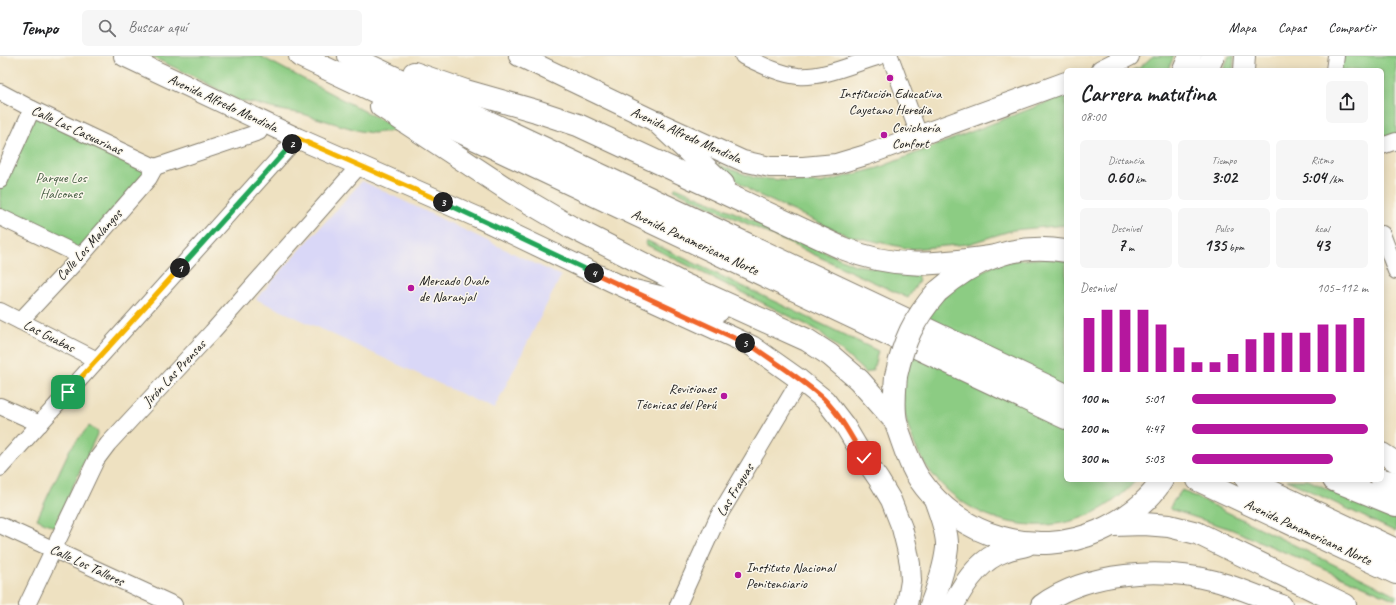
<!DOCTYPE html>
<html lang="es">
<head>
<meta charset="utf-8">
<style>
  :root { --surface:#fff; --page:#f6f6f6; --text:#202124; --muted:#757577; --line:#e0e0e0; --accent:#b5179e }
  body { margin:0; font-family:Caveat,sans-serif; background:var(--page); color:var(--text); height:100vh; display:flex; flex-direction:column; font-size:15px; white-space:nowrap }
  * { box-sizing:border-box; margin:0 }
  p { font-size:13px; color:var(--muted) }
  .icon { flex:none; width:22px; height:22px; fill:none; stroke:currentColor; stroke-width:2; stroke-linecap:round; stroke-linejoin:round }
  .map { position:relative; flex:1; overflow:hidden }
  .panel { position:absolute; left:1064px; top:12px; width:320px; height:414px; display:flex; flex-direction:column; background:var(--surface); border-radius:6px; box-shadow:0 2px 10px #0003 }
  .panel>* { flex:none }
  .pin { position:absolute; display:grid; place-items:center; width:34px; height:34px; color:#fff; margin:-17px; border-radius:8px; box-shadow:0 2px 6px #0006 }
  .km { position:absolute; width:20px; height:20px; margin:-10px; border-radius:50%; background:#222; color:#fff; font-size:11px; line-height:20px; text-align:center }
  .round { display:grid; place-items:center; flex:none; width:42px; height:42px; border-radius:6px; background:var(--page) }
  .overview { display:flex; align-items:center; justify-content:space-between; height:68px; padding:0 16px }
  h1 { font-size:22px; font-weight:600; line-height:30px }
  .figures { display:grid; grid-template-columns:repeat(3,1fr); gap:6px; height:68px; padding:4px 16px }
  .figures div { display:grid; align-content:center; border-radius:6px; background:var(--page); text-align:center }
  .figures b { font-size:17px; font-weight:600 }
  .figures small { font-size:11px; font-weight:400 }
  .figures p { font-size:11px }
  .chart { height:112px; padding:8px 16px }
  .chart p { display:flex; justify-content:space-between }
  .chart svg { width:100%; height:72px; margin-top:4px; stroke:var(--accent); stroke-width:6 }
  ul { padding:0 16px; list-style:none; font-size:13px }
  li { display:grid; grid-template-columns:64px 48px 1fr; align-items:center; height:30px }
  li i { height:10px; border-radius:5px; background:var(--accent) }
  header { display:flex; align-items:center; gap:24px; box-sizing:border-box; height:56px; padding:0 20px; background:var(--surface); border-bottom:1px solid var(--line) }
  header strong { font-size:19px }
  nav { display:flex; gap:22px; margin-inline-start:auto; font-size:14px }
  .search { width:280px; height:36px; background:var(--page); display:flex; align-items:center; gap:10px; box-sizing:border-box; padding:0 14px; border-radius:6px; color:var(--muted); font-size:15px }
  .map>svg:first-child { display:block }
</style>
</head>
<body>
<header>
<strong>Tempo</strong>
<div class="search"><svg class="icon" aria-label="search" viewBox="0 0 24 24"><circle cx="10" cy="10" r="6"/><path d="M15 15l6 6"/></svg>Buscar aquí</div>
<nav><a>Mapa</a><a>Capas</a><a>Compartir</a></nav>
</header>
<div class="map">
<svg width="1396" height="549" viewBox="0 0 1396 549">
  <rect width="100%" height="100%" fill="#fbf7ec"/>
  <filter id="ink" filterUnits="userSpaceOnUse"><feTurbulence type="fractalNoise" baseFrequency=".025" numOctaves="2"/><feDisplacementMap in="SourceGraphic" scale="8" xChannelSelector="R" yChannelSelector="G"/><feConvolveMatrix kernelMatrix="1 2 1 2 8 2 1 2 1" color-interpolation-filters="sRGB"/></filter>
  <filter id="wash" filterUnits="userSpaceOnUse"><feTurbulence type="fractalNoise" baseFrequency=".012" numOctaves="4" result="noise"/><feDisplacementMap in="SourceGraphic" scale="16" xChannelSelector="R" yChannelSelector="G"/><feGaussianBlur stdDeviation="0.9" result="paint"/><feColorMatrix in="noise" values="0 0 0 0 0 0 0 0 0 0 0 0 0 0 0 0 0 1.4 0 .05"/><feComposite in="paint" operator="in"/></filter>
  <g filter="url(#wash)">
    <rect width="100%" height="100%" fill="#eee1c1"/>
    <polygon fill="#d9d7f7" points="362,125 561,220 494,353 256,243"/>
    <g fill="#8ccc83" stroke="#547450">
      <polygon points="150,0 260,0 400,74 373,77 360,75 303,58 275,53 253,47 239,45 197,22"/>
      <polygon points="1153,0 1174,0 1168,14 1132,14 1139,12"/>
      <polygon points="1229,0 1234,0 1233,14 1223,14"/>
      <polygon points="1343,0 1396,0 1396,79 1382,84 1382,14 1340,14"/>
      <polygon points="1066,39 1066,169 1013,174 968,188 911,193 846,179 752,136 714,107 755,122 821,127 878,112"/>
      <polygon points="35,59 149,117 80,197 0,158 0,132"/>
      <polygon points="676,131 855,209 917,218 919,225 908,242 674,134"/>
      <polygon points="646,184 878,295 873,314 866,317 819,275 645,188"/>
      <path d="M 1050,202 L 1066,205 L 1066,424 L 1136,424 C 1070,502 944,474 911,379 C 905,363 900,339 904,323 C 906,310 913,298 918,286 C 921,277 923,265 929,257 C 933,251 954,231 961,226 C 966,222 999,207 1005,206 C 1019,203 1036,203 1050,202 Z"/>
      <polygon points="89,370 98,376 54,471 37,463 70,393"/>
      <polygon points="1287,424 1308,424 1396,464 1396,476"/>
      <polygon points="1182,434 1396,539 1396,544 1233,474 1170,453 1172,447"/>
    </g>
  </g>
  <g filter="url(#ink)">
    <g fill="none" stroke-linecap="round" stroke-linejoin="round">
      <g stroke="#857e6e" stroke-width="18">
        <g id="minor">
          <path d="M 743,0 C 760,8 779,18 798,20 C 824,22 855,7 880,0"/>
          <polyline points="890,0 919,79"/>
          <polyline points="1334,14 1336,0"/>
          <polyline points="0,36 32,53 155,111"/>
          <polyline points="1382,90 1396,85"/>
          <polyline points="155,111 259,76"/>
          <polyline points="0,124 32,53"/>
          <polyline points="0,161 81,200"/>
          <polyline points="1382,178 1396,215"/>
          <polyline points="0,255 97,304"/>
          <polyline points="20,265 81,200 149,122 155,111"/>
          <polyline points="0,350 40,368"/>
          <polyline points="0,412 297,82"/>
          <polyline points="0,469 174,549"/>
          <polyline points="27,549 96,404 108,388 212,276 359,110"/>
          <polyline points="678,549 718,461 800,324"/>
        </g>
      </g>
      <g stroke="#857e6e" stroke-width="22">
        <g id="major">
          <polyline points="124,0 297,82 477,161 613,226 752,290 800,324 825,344 845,370 864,402 879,424 891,444 902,472 907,492 910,508 911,525 907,549"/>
          <polyline points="519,0 657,66 743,105 770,111 803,111 836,108 866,99 1066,26"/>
          <polyline points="1101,14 1129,0"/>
          <polyline points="1244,14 1245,0"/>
          <polyline points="1382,397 1396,406"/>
          <path d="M 1041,549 C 1088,515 1161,511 1215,525 C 1238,531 1260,541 1282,549"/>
        </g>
      </g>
      <g stroke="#857e6e" stroke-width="24">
        <g id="highway">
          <polyline points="300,0 1066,362"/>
          <polyline points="349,0 1066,339"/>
          <polyline points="1184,14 1190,0"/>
          <polyline points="1207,14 1213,0"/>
          <path d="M 414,17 L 466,35 L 536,55 L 578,69 L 842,192 C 898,215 938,208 996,200"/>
          <polyline points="381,50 513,137 571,171 683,228 807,284 830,299 859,324 896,366"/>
          <polyline points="657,66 723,128"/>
          <polyline points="634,235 718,255"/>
          <path d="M 937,236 C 975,203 1015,186 1066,195"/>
          <path d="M 896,320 C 895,335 893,350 896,365 C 897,371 899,377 901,382 C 906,397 911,411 920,424 C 959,481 1036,503 1099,475 C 1123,464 1148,447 1162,424"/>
          <polyline points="1198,424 1396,517"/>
          <polyline points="1247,424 1396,494"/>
          <polyline points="1334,424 1396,449"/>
          <polyline points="1382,424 1396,427"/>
          <polyline points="1113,469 1144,468 1169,470 1197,477 1345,549"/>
          <path d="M 931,549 C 938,531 945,511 947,492 C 948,476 940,458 935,443"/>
          <path d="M 953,549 C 964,527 981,503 1004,495 C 1011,492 1019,491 1026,489"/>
        </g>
      </g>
      <use href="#minor" stroke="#fff" stroke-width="16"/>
      <use href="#major" stroke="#fff" stroke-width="20"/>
      <use href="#highway" stroke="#fff" stroke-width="22"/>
      <g stroke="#857e6e" stroke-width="24" stroke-linecap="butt">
        <path id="highway-bridge" d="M 896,320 C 904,284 913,264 937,236"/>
      </g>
      <use href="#highway-bridge" stroke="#fff" stroke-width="22"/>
    </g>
  </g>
  <g fill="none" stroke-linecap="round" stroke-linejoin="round" filter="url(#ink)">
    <g stroke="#fff" stroke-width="8">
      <polyline id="split-1" points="68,336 180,212"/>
    </g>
    <g stroke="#fff" stroke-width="8">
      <polyline id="split-2" points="180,212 292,88"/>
    </g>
    <g stroke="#fff" stroke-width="8">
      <polyline id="split-3" points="292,88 297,82 443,146"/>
    </g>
    <g stroke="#fff" stroke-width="8">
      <polyline id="split-4" points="443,146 594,217"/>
    </g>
    <g stroke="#fff" stroke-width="8">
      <polyline id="split-5" points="594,217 745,287"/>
    </g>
    <g stroke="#fff" stroke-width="8">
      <path id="split-6" d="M 745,287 L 752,290 C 776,307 802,323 824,343 C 841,360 852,382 864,402"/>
    </g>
    <use href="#split-1" stroke="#f5b400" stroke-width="5"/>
    <use href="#split-2" stroke="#22a559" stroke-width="5"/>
    <use href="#split-3" stroke="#f5b400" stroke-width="5"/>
    <use href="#split-4" stroke="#22a559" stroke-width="5"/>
    <use href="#split-5" stroke="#f0652b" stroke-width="5"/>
    <use href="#split-6" stroke="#f0652b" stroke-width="5"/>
  </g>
  <g fill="#b5179e" stroke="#fbf7ec" stroke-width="1.5">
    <circle cx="890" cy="22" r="4"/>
    <circle cx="884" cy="79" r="4"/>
    <circle cx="411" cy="232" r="4"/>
    <circle cx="724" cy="340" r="4"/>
    <circle cx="738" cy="519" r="4"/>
  </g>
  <g text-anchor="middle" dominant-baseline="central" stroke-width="3" stroke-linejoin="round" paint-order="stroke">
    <g font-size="14" fill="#1c1c1c" stroke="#fbf7ec" text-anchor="start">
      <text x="890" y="37" text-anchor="middle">Institución Educativa<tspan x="890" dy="16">Cayetano Heredia</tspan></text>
      <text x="892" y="71">Cevichería<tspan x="892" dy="16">Confort</tspan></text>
      <text x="419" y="224">Mercado Ovalo<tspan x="419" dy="16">de Naranjal</tspan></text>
      <text x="716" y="332" text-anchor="end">Revisiones<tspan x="716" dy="16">Técnicas del Perú</tspan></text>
      <text x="746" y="511">Instituto Nacional<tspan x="746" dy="16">Penitenciario</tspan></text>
    </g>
    <g font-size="14" fill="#1c1c1c" stroke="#fbf7ec">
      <text transform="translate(223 47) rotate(25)">Avenida Alfredo Mendiola</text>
      <text transform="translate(77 74) rotate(25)">Calle Las Casuarinas</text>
      <text transform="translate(686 79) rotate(24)">Avenida Alfredo Mendiola</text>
      <text transform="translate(695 186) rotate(25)">Avenida Panamericana Norte</text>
      <text transform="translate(89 189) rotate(-48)">Calle Los Malangos</text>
      <text transform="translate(49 280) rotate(27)">Las Guabas</text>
      <text transform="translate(174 317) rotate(-47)">Jirón Las Prensas</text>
      <text transform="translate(735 434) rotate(-59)">Las Fraguas</text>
      <text transform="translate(1308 476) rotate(25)">Avenida Panamericana Norte</text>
      <text transform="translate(87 509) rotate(25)">Calle Los Talleres</text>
    </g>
    <g font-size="14" fill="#435a40" stroke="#fbf7ec">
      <text x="61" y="121">Parque Los<tspan x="61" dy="16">Halcones</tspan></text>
    </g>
  </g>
</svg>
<div class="pin" style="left:68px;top:336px;background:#1e9e55"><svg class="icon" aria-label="arrive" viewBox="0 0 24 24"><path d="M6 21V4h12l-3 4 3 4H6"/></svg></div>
<div class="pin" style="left:864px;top:402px;background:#d93025"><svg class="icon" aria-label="check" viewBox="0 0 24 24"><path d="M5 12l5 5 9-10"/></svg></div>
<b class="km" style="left:180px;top:212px">1</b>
<b class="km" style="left:292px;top:88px">2</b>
<b class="km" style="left:443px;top:146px">3</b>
<b class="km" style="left:594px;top:217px">4</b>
<b class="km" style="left:745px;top:287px">5</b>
<section class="panel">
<div class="overview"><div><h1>Carrera matutina</h1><p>08:00</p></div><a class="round"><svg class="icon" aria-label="share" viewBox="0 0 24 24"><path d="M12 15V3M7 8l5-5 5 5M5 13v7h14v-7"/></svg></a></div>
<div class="figures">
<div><p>Distancia</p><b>0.60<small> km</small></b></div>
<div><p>Tiempo</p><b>3:02</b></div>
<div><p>Ritmo</p><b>5:04<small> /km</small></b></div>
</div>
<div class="figures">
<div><p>Desnivel</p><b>7<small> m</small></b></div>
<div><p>Pulso</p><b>135<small> bpm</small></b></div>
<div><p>kcal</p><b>43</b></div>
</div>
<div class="chart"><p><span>Desnivel</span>105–112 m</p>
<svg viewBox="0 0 160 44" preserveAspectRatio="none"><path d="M5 44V11M15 44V6M25 44V6M35 44V6M45 44V15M55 44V29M65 44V38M75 44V38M85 44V33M95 44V24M105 44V20M115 44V20M125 44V20M135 44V15M145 44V15M155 44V11"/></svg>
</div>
<ul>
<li><b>100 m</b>5:01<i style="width:82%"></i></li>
<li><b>200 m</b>4:47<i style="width:100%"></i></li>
<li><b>300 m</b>5:03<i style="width:80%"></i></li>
</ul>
</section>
</div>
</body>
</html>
